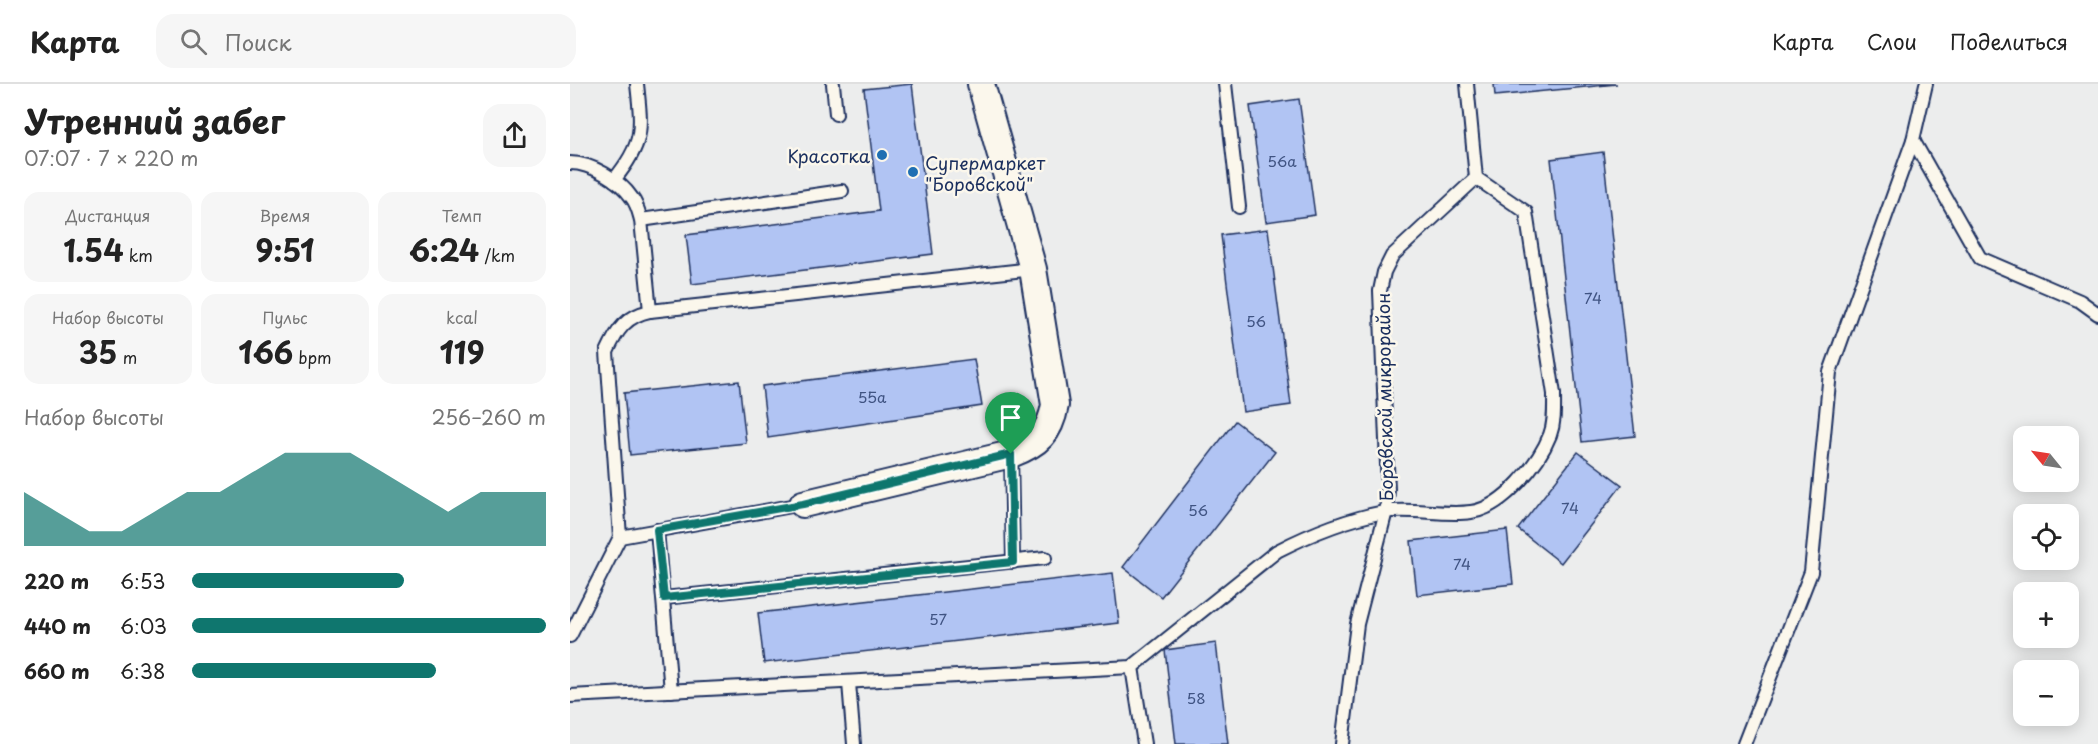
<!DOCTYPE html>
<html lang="ru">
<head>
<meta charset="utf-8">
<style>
  :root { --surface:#fff; --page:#f6f6f6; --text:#222; --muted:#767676; --line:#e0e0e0; --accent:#0f766e }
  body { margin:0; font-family:"Playpen Sans",sans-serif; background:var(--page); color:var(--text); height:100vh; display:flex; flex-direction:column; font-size:22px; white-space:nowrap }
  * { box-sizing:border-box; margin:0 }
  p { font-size:20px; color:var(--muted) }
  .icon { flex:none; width:33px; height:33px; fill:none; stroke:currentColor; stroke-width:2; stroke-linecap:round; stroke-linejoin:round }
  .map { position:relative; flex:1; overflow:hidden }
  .side { display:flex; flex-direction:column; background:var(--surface); width:570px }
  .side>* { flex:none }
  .needle { width:39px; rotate:300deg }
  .fabs { position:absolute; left:1443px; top:342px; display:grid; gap:12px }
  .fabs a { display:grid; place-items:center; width:66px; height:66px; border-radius:12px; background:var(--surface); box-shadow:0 3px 15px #0003; font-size:30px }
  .pin { position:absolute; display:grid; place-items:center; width:51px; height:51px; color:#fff; margin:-62px -26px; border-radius:50% 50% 50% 0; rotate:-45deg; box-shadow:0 0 6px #0007 }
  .pin .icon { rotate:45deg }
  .round { display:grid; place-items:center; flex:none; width:63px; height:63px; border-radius:18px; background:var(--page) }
  .headline { display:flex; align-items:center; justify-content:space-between; height:102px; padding:0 24px }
  h1 { font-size:33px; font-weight:700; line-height:45px }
  .metrics { display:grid; grid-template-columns:repeat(3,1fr); gap:9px; height:102px; padding:6px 24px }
  .metrics div { display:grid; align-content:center; border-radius:15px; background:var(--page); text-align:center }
  .metrics b { font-size:30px; font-weight:700 }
  .metrics small { font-size:16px; font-weight:400 }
  .metrics p { font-size:16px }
  .chart { height:168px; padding:12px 24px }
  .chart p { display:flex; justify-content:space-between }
  .chart svg { width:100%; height:108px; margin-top:6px; fill:var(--accent); opacity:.7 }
  ul { padding:0 24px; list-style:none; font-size:20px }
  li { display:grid; grid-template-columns:96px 72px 1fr; align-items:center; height:45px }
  li i { height:15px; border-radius:8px; background:var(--accent) }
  header { display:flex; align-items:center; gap:36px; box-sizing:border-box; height:84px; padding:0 30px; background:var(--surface); border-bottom:2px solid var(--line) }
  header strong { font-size:28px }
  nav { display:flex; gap:33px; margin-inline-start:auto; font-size:21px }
  .search { width:420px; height:54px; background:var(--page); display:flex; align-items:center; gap:15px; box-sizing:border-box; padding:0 21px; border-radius:18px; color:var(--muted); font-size:22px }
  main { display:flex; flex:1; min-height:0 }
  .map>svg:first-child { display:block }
</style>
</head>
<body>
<header>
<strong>Карта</strong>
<div class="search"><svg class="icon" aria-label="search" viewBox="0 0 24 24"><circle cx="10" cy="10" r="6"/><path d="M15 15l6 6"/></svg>Поиск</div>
<nav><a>Карта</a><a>Слои</a><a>Поделиться</a></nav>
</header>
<main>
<section class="side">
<div class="headline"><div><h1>Утренний забег</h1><p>07:07 · 7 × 220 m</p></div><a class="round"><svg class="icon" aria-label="share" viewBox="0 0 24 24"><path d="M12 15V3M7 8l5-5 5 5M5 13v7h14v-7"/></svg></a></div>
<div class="metrics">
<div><p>Дистанция</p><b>1.54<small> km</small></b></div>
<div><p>Время</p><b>9:51</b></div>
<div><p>Темп</p><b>6:24<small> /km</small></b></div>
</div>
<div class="metrics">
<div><p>Набор высоты</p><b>35<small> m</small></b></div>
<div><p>Пульс</p><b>166<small> bpm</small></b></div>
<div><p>kcal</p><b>119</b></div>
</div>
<div class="chart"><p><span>Набор высоты</span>256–260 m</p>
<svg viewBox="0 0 160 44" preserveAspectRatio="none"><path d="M0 44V22L10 30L20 38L30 38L40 30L50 22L60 22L70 14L80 6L90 6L100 6L110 14L120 22L130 30L140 22L150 22L160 22V44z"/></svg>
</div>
<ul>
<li><b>220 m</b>6:53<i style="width:60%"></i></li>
<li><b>440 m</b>6:03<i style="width:100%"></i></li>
<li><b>660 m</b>6:38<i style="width:69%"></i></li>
</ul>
</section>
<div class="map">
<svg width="1528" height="660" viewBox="0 0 1528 660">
  <rect width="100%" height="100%" fill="#eceded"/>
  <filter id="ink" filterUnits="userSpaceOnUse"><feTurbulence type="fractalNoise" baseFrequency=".0167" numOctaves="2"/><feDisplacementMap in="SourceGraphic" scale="12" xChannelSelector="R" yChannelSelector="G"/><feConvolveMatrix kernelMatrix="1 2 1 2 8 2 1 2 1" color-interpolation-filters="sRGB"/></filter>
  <g filter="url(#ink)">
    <g fill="#b1c4f3" stroke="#1b2f5e" stroke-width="1.5">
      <polygon points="342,0 363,170 122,200 116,151 309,127 294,5"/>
      <polygon points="924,0 1047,0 925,12"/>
      <polygon points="729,15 745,131 696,138 680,22"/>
      <polygon points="1033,68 1065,352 1012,358 981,75"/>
      <polygon points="698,145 721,321 673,328 651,151"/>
      <polygon points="404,275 412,322 198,354 192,302"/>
      <polygon points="169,297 176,359 60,371 54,309"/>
      <polygon points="665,337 705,368 591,513 553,483"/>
      <polygon points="1008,368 1052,401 991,479 948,445"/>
      <polygon points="937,446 943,500 847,511 841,457"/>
      <polygon points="543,489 549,539 194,579 188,529"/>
      <polygon points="646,559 658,660 606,660 595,566"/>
    </g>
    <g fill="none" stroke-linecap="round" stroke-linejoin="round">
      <g stroke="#1b2f5e" stroke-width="16">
        <g id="lane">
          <polyline points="263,0 266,30"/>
          <polyline points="655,0 669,123"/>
          <polyline points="1343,56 1410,174 1510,217 1528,230"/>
          <path d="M 0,79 C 21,79 50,96 62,114 C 67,120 69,129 71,136 L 272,107"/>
          <path d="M 44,96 C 74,59 72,46 67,0"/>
          <polyline points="71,136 80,227 463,185"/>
          <polyline points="441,370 443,478"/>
          <polyline points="87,446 101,607"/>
          <path d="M 50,453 L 37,268 C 47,246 56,232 80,227"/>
          <polyline points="94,514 475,474"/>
          <polyline points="0,552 50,453 233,420"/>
          <polyline points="562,583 574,660"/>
          <polyline points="279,599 284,660"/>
          <path d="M 0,612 L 562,583 L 707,467 C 740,450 778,435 814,428 C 838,423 874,432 901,428 C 933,424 969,379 980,351 C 985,338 984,324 984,310 L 956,128 L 906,94"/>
          <polyline points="772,660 787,540 816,427 818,406 810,207 814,188 822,172 906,94 897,0"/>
          <polyline points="1174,660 1241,488 1260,288 1343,56 1356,0"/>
        </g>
      </g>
      <g stroke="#1b2f5e" stroke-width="30">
        <path id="street" d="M 233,420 L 441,370 C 468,360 480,349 485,321 L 463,185 L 411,0"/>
      </g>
      <use href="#lane" stroke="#fbf7ec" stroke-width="12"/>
      <use href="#street" stroke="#fbf7ec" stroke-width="26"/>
    </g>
  </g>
  <g fill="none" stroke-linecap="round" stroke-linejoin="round" filter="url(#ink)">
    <g stroke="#fff" stroke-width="12">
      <polygon id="route" points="441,370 443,478 94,514 87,446 233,420"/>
    </g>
    <use href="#route" stroke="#0f766e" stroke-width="8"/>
  </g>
  <g fill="#1f6fb2" stroke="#fbf7ec" stroke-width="2">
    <circle cx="312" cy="71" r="6"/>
    <circle cx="343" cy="88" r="6"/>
  </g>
  <g text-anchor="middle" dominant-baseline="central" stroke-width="5" stroke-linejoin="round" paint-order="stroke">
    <g font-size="15" fill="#405483">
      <text x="712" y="76">56а</text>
      <text x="1023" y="213">74</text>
      <text x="686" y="236">56</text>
      <text x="302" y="312">55а</text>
      <text x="1000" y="423">74</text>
      <text x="628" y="425">56</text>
      <text x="892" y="479">74</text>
      <text x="368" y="534">57</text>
      <text x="626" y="613">58</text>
    </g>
    <g font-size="18" fill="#1b2f5e" stroke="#fbf7ec" text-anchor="end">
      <text x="300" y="71">Красотка</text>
      <text x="355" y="78" text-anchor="start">Супермаркет<tspan x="355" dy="21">"Боровской"</tspan></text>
    </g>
    <g font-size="18" fill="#1b2f5e" stroke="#fbf7ec">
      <text transform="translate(814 313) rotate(-91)">Боровской микрорайон</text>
    </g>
  </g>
</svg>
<div class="fabs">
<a><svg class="needle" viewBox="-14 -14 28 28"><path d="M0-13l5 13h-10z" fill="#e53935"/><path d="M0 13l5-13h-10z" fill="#767676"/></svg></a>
<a><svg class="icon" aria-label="locate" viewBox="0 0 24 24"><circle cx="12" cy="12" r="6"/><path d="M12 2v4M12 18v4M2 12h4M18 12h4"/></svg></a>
<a>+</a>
<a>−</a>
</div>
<div class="pin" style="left:441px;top:370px;background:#1e9e55"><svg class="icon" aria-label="arrive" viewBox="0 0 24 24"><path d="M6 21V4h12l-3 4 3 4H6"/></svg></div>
</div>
</main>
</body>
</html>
